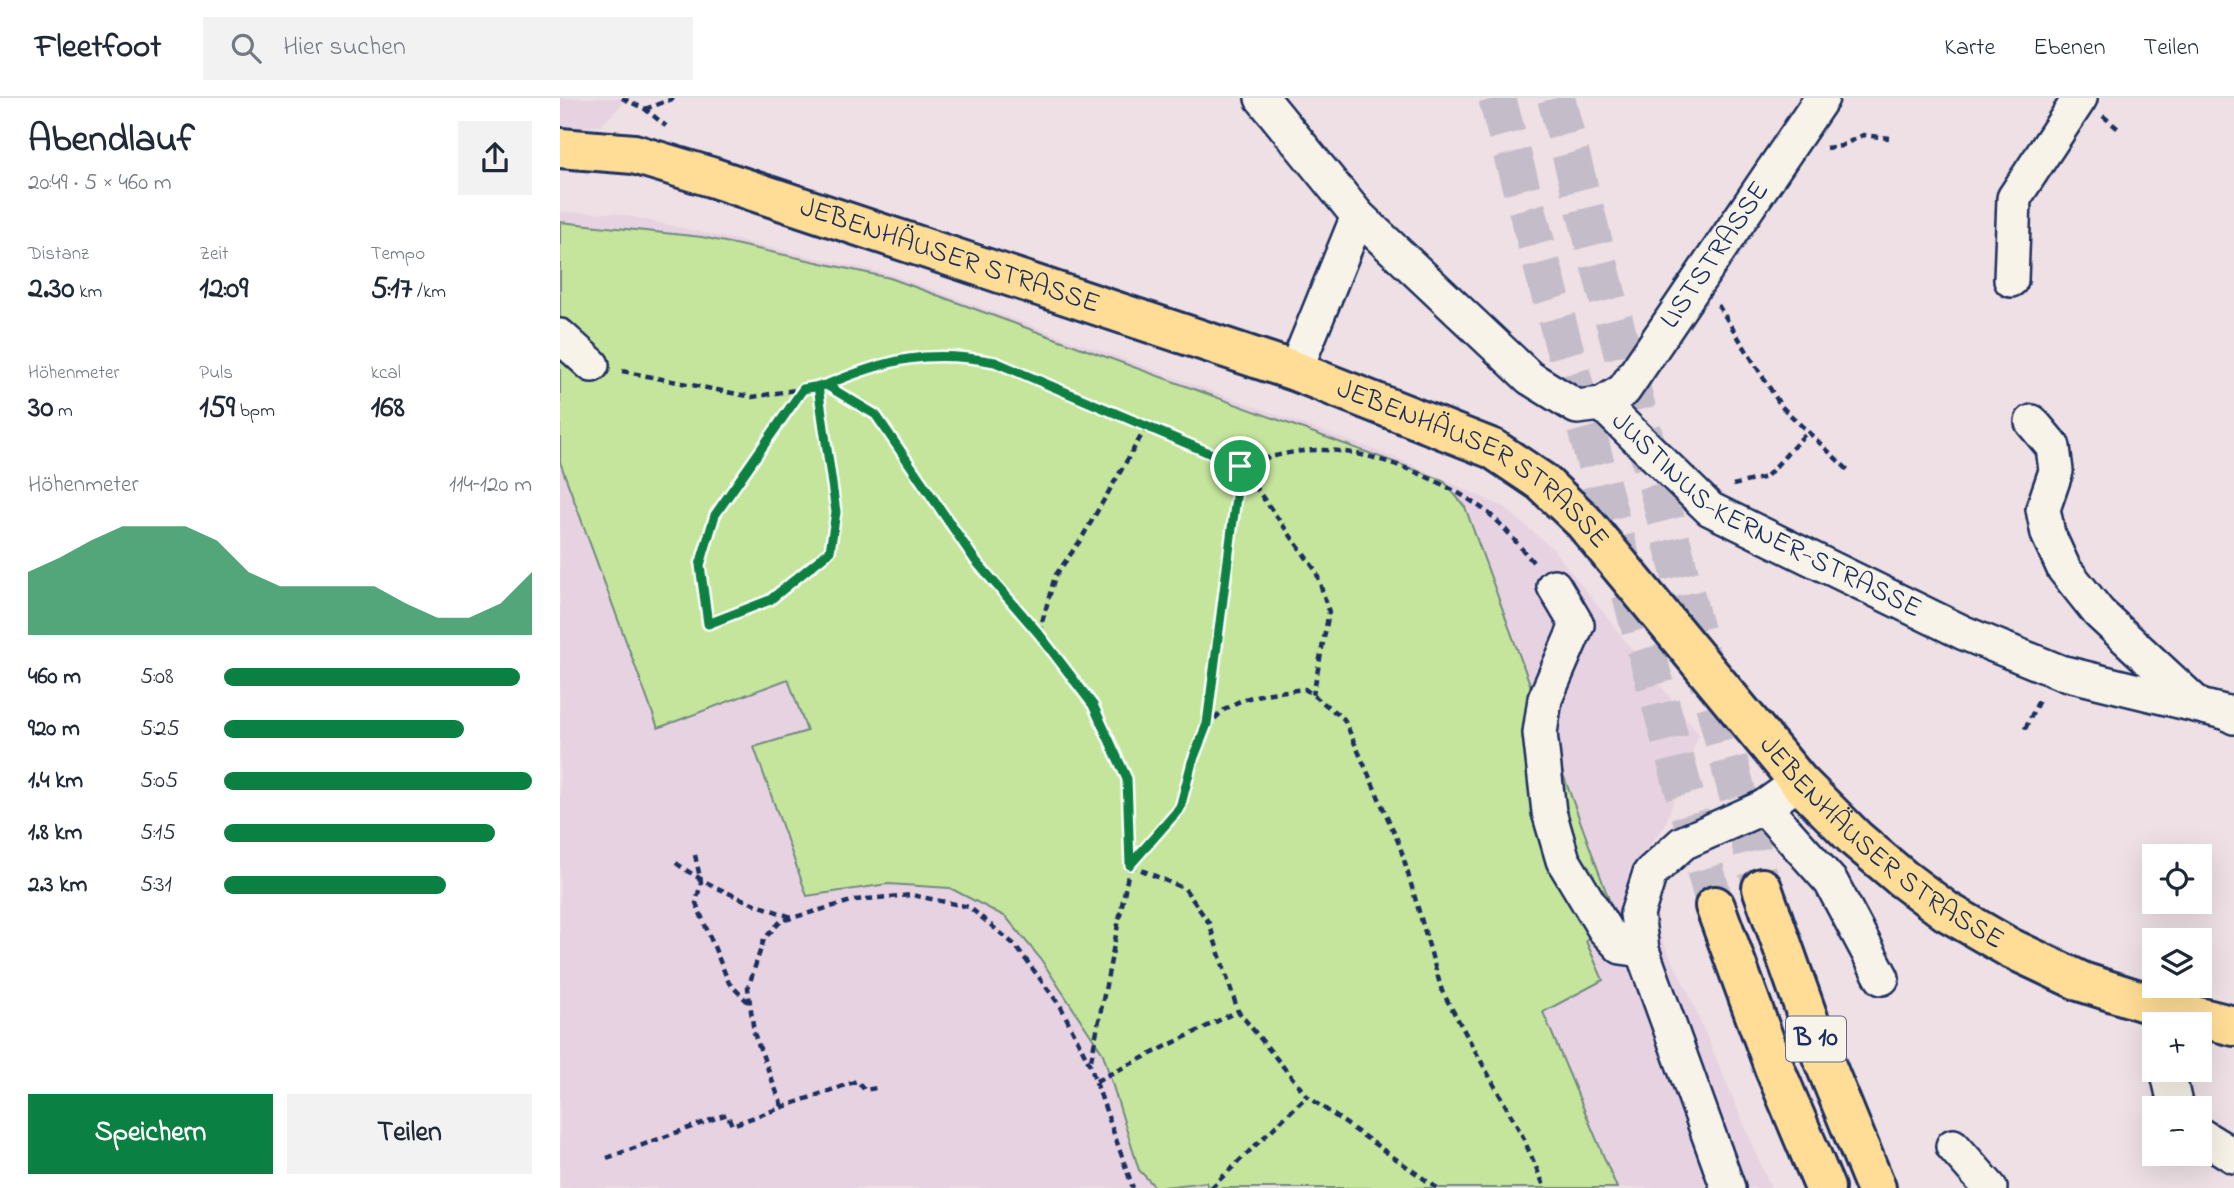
<!DOCTYPE html>
<html lang="de">
<head>
<meta charset="utf-8">
<style>
  :root { --surface:#fff; --page:#f2f2f3; --text:#1f2937; --muted:#747a83; --line:#e0e1e3; --accent:#0b8043 }
  body { margin:0; font-family:"Indie Flower",sans-serif; background:var(--page); color:var(--text); height:100vh; display:flex; flex-direction:column; font-size:26px; white-space:nowrap }
  * { box-sizing:border-box; margin:0 }
  p { font-size:23px; color:var(--muted) }
  .icon { flex:none; width:38px; height:38px; fill:none; stroke:currentColor; stroke-width:2; stroke-linecap:round; stroke-linejoin:round }
  .map { position:relative; flex:1; overflow:hidden }
  .sheet { display:flex; flex-direction:column; background:var(--surface); width:560px }
  .sheet>* { flex:none }
  .controls { position:absolute; left:1582px; top:746px; display:grid; gap:14px }
  .controls a { display:grid; place-items:center; width:70px; height:70px; border-radius:0px; background:var(--surface); box-shadow:0 7px 28px #0002; font-size:35px }
  .pin { position:absolute; display:grid; place-items:center; width:60px; height:60px; color:#fff; margin:-30px; border:4px solid #fff; border-radius:50%; box-shadow:0 2px 7px #0007 }
  .round { display:grid; place-items:center; flex:none; width:74px; height:74px; border-radius:0px; background:var(--page) }
  .overview { display:flex; align-items:center; justify-content:space-between; height:119px; padding:0 28px }
  h1 { font-size:38px; font-weight:700; line-height:52px }
  .figures { display:grid; grid-template-columns:repeat(3,1fr); gap:10px; height:119px; padding:7px 28px }
  .figures div { display:grid; align-content:center }
  .figures b { font-size:30px; font-weight:700 }
  .figures small { font-size:19px; font-weight:400 }
  .figures p { font-size:19px }
  .chart { height:196px; padding:14px 28px }
  .chart p { display:flex; justify-content:space-between }
  .chart svg { width:100%; height:126px; margin-top:7px; fill:var(--accent); opacity:.7 }
  .action { display:flex; gap:14px; margin-top:auto; padding:14px 28px }
  .action a { flex:1; height:80px; border-radius:0px; background:var(--accent); color:#fff; font-size:28px; font-weight:700; line-height:80px; text-align:center }
  .action a+a { background:var(--page); color:var(--text) }
  ul { padding:0 28px; list-style:none; font-size:23px }
  li { display:grid; grid-template-columns:112px 84px 1fr; align-items:center; height:52px }
  li i { height:18px; border-radius:9px; background:var(--accent) }
  header { display:flex; align-items:center; gap:42px; box-sizing:border-box; height:98px; padding:0 35px; background:var(--surface); border-bottom:2px solid var(--line) }
  header strong { font-size:33px }
  nav { display:flex; gap:38px; margin-inline-start:auto; font-size:24px }
  .search { width:490px; height:63px; background:var(--page); display:flex; align-items:center; gap:18px; box-sizing:border-box; padding:0 24px; border-radius:0px; color:var(--muted); font-size:26px }
  main { display:flex; flex:1; min-height:0 }
  .map>svg:first-child { display:block }
</style>
</head>
<body>
<header>
<strong>Fleetfoot</strong>
<div class="search"><svg class="icon" aria-label="search" viewBox="0 0 24 24"><circle cx="10" cy="10" r="6"/><path d="M15 15l6 6"/></svg>Hier suchen</div>
<nav><a>Karte</a><a>Ebenen</a><a>Teilen</a></nav>
</header>
<main>
<section class="sheet">
<div class="overview"><div><h1>Abendlauf</h1><p>20:49 · 5 × 460 m</p></div><a class="round"><svg class="icon" aria-label="share" viewBox="0 0 24 24"><path d="M12 15V3M7 8l5-5 5 5M5 13v7h14v-7"/></svg></a></div>
<div class="figures">
<div><p>Distanz</p><b>2.30<small> km</small></b></div>
<div><p>Zeit</p><b>12:09</b></div>
<div><p>Tempo</p><b>5:17<small> /km</small></b></div>
</div>
<div class="figures">
<div><p>Höhenmeter</p><b>30<small> m</small></b></div>
<div><p>Puls</p><b>159<small> bpm</small></b></div>
<div><p>kcal</p><b>168</b></div>
</div>
<div class="chart"><p><span>Höhenmeter</span>114–120 m</p>
<svg viewBox="0 0 160 44" preserveAspectRatio="none"><path d="M0 44V22L10 17L20 11L30 6L40 6L50 6L60 11L70 22L80 27L90 27L100 27L110 27L120 33L130 38L140 38L150 33L160 22V44z"/></svg>
</div>
<ul>
<li><b>460 m</b>5:08<i style="width:96%"></i></li>
<li><b>920 m</b>5:25<i style="width:78%"></i></li>
<li><b>1.4 km</b>5:05<i style="width:100%"></i></li>
<li><b>1.8 km</b>5:15<i style="width:88%"></i></li>
<li><b>2.3 km</b>5:31<i style="width:72%"></i></li>
</ul>
<div class="action"><a>Speichern</a><a>Teilen</a></div>
</section>
<div class="map">
<svg width="1674" height="1090" viewBox="0 0 1674 1090">
  <rect width="100%" height="100%" fill="#eee0e4"/>
  <filter id="ink" filterUnits="userSpaceOnUse"><feTurbulence type="fractalNoise" baseFrequency=".0143" numOctaves="2"/><feDisplacementMap in="SourceGraphic" scale="14" xChannelSelector="R" yChannelSelector="G"/><feConvolveMatrix kernelMatrix="1 2 1 2 8 2 1 2 1" color-interpolation-filters="sRGB"/></filter>
  <g filter="url(#ink)">
    <g fill="#e7d2e1">
      <polygon points="0,0 67,0 41,28 0,30"/>
      <polygon points="0,114 54,115 329,176 842,362 945,410 992,450 1139,636 1104,729 1068,774 1128,894 1211,1090 0,1090"/>
    </g>
    <polygon fill="#c5e59d" stroke="#708a7e" stroke-width="2" points="0,124 142,139 330,180 883,382 905,409 1051,807 1026,843 1043,882 983,914 1057,1090 648,1090 646,1084 596,1090 579,1072 543,956 480,860 446,819 390,790 328,786 247,798 194,649 247,633 228,581 98,630 0,364"/>
    <g fill="none" stroke-linecap="round" stroke-linejoin="round">
      <g stroke="#c4bdc9" stroke-width="38" stroke-dasharray="38 19" stroke-linecap="butt">
        <polyline points="937,0 1155,808"/>
        <polyline points="996,0 1202,790"/>
      </g>
      <g stroke="#1b2f5e" stroke-width="38">
        <g id="minor">
          <path id="s1" d="M 702,0 L 798,118 L 970,280 L 1017,309 L 1042,306 L 1150,411 L 1404,535 L 1500,574 L 1668,615 L 1674,619"/>
          <polyline points="1451,182 1454,100 1520,0"/>
          <polyline points="0,238 32,267"/>
          <polyline points="735,273 798,118"/>
          <path id="s2" d="M 1042,306 L 1064,292 L 1262,0"/>
          <polyline points="1472,324 1493,349 1496,373 1483,411 1488,436 1504,471 1539,515 1637,606"/>
          <polyline points="994,488 1017,527 985,601 980,635 989,714 1003,762 1045,832 1061,849 1082,852"/>
          <polyline points="1204,709 1271,784 1322,880"/>
          <polyline points="1607,971 1616,1010"/>
          <polyline points="1640,1037 1674,1058"/>
          <polyline points="1393,1048 1430,1090"/>
          <polyline points="1168,1090 1082,852 1077,816 1090,775 1123,745 1204,709 1239,684"/>
        </g>
      </g>
      <g stroke="#1b2f5e" stroke-width="44">
        <g id="major">
          <path id="s3" d="M 0,50 L 74,56 L 151,79 L 735,273 L 933,351 L 982,384 L 1023,423 L 1239,684 L 1296,741 L 1342,780 L 1386,813 L 1450,850 L 1522,884 L 1610,912 L 1674,928"/>
        </g>
      </g>
      <g stroke="#1b2f5e" stroke-width="44">
        <g id="highway">
          <polyline points="1202,790 1259,951 1316,1090"/>
          <polyline points="1155,808 1214,969 1265,1090"/>
        </g>
      </g>
      <g stroke="#1b2f5e" stroke-width="4.5" stroke-dasharray="7 5" stroke-linecap="butt">
        <polyline points="62,0 85,11 106,28"/>
        <polyline points="85,11 115,0"/>
        <polyline points="1543,18 1561,33"/>
        <polyline points="1266,50 1281,48 1303,37 1329,40"/>
        <polyline points="1158,207 1221,308 1290,374"/>
        <path d="M 62,273 L 192,299 L 266,287 L 315,267 L 348,259 L 395,256 L 435,264 L 679,368 C 706,360 736,351 764,352 C 814,353 884,382 923,411 C 943,425 959,449 975,466"/>
        <polyline points="266,287 316,317 415,462 479,536 533,607 567,681 570,767 530,967"/>
        <polyline points="243,291 155,417 140,467 148,526 210,502 270,453 276,414 258,288"/>
        <polyline points="680,368 756,473 769,514 753,597"/>
        <polyline points="1173,387 1206,379 1247,334"/>
        <polyline points="479,535 495,478 520,443 587,328"/>
        <polyline points="647,626 679,368"/>
        <polyline points="1465,631 1480,600"/>
        <polyline points="135,757 141,784 136,805 169,885 190,906"/>
        <path d="M 116,765 C 152,791 190,805 232,819"/>
        <polyline points="536,983 678,913"/>
        <polyline points="222,1008 194,935 188,890 204,841 221,823 295,802 352,797 409,809 455,847 501,909 530,967 573,1090"/>
        <polyline points="47,1060 167,1016 172,1027 297,983 305,992 316,990"/>
        <polyline points="651,1090 747,998"/>
        <path d="M 877,1090 L 747,998 L 678,913 L 649,825 L 625,791 L 570,767 C 584,751 611,728 620,710 C 627,697 627,677 632,663 C 653,601 685,597 745,591 L 784,621 L 840,748 L 882,893 L 962,1037 L 985,1090"/>
      </g>
      <use href="#minor" stroke="#f7f3e8" stroke-width="33"/>
      <use href="#major" stroke="#ffdd96" stroke-width="38"/>
      <use href="#highway" stroke="#ffdd96" stroke-width="38"/>
    </g>
  </g>
  <g fill="none" stroke-linecap="round" stroke-linejoin="round" filter="url(#ink)">
    <g stroke="#fff" stroke-width="14">
      <path id="route" d="M 680,368 L 435,264 C 369,251 328,261 266,287 L 243,291 L 155,417 L 140,467 L 148,526 L 210,502 L 270,453 L 276,414 L 258,288 L 266,287 L 316,317 L 415,462 L 479,536 L 533,607 L 567,681 L 570,767 L 620,710 L 632,664 L 647,626 L 680,368"/>
    </g>
    <use href="#route" stroke="#0b8043" stroke-width="9"/>
  </g>
  <g text-anchor="middle" dominant-baseline="central" stroke-width="5" stroke-linejoin="round" paint-order="stroke">
    <rect fill="#f7f3e8" stroke="#5d6a87" stroke-width="2" x="1226" y="918.5" width="60" height="45" rx="5"/>
    <g font-size="26" font-weight="bold" fill="#1b2f5e">
      <text x="1256" y="941">B 10</text>
    </g>
    <g font-size="28" fill="#1b2f5e" stroke="#f7f3e8">
      <text stroke="none"><textPath href="#s2" startOffset="189">LISTSTRASSE</textPath></text>
      <text stroke="none"><textPath href="#s3" startOffset="406">JEBENHÄUSER STRASSE</textPath></text>
      <text stroke="none"><textPath href="#s3" startOffset="973">JEBENHÄUSER STRASSE</textPath></text>
      <text stroke="none"><textPath href="#s1" startOffset="670">JUSTINUS-KERNER-STRASSE</textPath></text>
      <text stroke="none"><textPath href="#s3" startOffset="1540">JEBENHÄUSER STRASSE</textPath></text>
    </g>
  </g>
</svg>
<div class="controls">
<a><svg class="icon" aria-label="locate" viewBox="0 0 24 24"><circle cx="12" cy="12" r="6"/><path d="M12 2v4M12 18v4M2 12h4M18 12h4"/></svg></a>
<a><svg class="icon" aria-label="layers" viewBox="0 0 24 24"><path d="M12 4l9 5-9 5-9-5zM3 14l9 5 9-5"/></svg></a>
<a>+</a>
<a>−</a>
</div>
<div class="pin" style="left:680px;top:368px;background:#1e9e55"><svg class="icon" aria-label="arrive" viewBox="0 0 24 24"><path d="M6 21V4h12l-3 4 3 4H6"/></svg></div>
</div>
</main>
</body>
</html>
